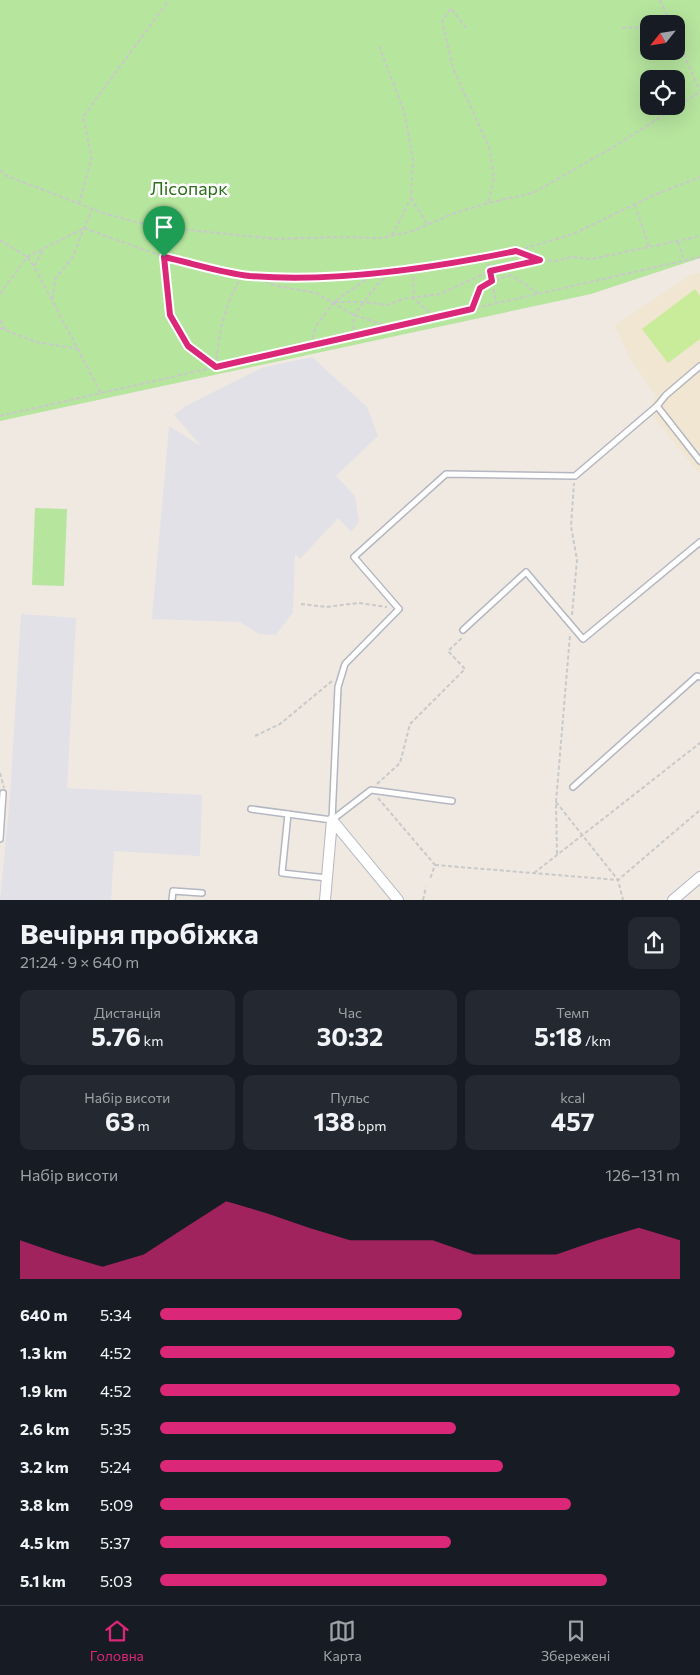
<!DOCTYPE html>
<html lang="uk">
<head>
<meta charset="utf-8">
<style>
  :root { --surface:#171b24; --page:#242831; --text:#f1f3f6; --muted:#9ea1a6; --line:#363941; --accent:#db2777 }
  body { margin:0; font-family:Commissioner,sans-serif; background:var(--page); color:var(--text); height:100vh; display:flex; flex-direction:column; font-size:19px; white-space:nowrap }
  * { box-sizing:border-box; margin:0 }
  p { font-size:16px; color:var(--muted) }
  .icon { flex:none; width:28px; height:28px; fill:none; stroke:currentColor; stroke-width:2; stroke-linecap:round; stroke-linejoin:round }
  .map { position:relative; height:900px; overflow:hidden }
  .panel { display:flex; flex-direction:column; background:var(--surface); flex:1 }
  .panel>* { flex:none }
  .needle { width:32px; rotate:240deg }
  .tools { position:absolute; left:640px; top:15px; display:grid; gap:10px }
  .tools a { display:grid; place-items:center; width:45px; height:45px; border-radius:10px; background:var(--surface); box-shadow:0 5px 20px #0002; font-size:25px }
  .pin { position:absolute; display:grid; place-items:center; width:42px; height:42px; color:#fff; margin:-51px -21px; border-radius:50% 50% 50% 0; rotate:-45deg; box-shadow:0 0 5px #0007 }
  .pin .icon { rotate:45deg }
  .round { display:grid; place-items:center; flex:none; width:52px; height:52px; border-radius:10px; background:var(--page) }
  .overview { display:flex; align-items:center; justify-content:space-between; height:85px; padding:0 20px }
  h1 { font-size:28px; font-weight:700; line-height:38px }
  .stats { display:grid; grid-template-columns:repeat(3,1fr); gap:8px; height:85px; padding:5px 20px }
  .stats div { display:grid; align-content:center; border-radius:10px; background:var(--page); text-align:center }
  .stats b { font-size:25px; font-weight:700 }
  .stats small { font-size:14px; font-weight:400 }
  .stats p { font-size:14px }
  .chart { height:140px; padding:10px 20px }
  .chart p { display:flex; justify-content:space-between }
  .chart svg { width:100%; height:90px; margin-top:5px; fill:var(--accent); opacity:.7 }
  ul { padding:0 20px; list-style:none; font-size:16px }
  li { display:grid; grid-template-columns:80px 60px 1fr; align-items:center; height:38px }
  li i { height:12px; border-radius:6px; background:var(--accent) }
  .tabs { display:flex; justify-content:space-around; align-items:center; height:70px; border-top:1px solid var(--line); background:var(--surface); font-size:14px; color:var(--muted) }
  .tabs a { display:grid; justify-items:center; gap:2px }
  .tabs .current { color:var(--accent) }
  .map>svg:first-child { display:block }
</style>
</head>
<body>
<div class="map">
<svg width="700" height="900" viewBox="0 0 700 900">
  <rect width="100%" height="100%" fill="#efe9e1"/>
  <g fill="#e3e1e8">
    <polygon points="312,357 367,407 378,436 336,476 355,496 359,522 351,532 338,518 300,559 295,553 293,612 276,635 259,634 240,622 152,619 169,426 202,447 174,415 186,406 261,368"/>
    <polygon points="21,614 76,618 67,788 202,795 200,856 114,851 111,900 0,900 10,797"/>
  </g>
  <polygon fill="#f0e6d1" points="700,273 700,474 649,411 656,396 630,359 615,325 691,275"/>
  <g fill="#b6e59e" fill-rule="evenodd">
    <path d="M 0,0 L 700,0 L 700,258 L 591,294 L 0,421 ZM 649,24 L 676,24 L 676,51 L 649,51 ZM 649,79 L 676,79 L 676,106 L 649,106 Z"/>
    <polygon points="35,508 67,509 64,586 32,585"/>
  </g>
  <polygon fill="#c9ec9a" points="695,289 700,296 700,339 668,363 642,329"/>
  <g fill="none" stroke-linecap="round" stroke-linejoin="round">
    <g stroke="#b4b7c1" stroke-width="8">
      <g id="lane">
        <polyline points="700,366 666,395 657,406 700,461"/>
        <polyline points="463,630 526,572 583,639 700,542"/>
        <polyline points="573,787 697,676 700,677"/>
        <polyline points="251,809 332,820 371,790 452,801"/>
        <polyline points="288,814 282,873 327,878"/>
        <polyline points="332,820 338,687 345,664 399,609 354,557 446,474 575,476 657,406"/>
        <polyline points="0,839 3,793"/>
        <polyline points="172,900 173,891 202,893"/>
      </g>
    </g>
    <g stroke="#b4b7c1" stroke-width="12">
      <g id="street">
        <polyline points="325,900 332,820 398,900"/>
        <polyline points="673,900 700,877"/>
      </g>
    </g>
    <g stroke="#c9c9c9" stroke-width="2" stroke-dasharray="4 2.5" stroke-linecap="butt">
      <polyline points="660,0 671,24"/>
      <polyline points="466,28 451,8 442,21 453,68 489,147 494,178 488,203"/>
      <polyline points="622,28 649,27"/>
      <polyline points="676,36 700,91"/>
      <polyline points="379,46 404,111 413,159 411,198 392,236"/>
      <polyline points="0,170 7,176 103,213 151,226 276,239 337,237 381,238 413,231 452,214 488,203 533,193 615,146 700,92"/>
      <polyline points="411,198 428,225"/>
      <polyline points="79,204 92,158 83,117 169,0"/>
      <polyline points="635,205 649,247"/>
      <polyline points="0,240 27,257 34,266 101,393"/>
      <polyline points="678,242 684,261"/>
      <polyline points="517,251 540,260 557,261 571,257 592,259 700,236"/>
      <polyline points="487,257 496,303"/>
      <polyline points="164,258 170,315 188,346 216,367"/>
      <polyline points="34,266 43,250"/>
      <polyline points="413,270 414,299 435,317"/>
      <polyline points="253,276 277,286 316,293 354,315 390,327"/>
      <polyline points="0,294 27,257 84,228 164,257 243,274 327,277 413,269 516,251 573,234 652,196 700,177"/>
      <polyline points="53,299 55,279 72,258 92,209"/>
      <polyline points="334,302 364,302 387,305 403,299 440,294 490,271 540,260"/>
      <path d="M 472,309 C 482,283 485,283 511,275 L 538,293"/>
      <polyline points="0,320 6,331"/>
      <polyline points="0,328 36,342 79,349"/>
      <polyline points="353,336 354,315 377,285 392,271"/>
      <polyline points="312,345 315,327 334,302 375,273"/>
      <path d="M 216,366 C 219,330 224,306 243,274"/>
      <polyline points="0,416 700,257"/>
      <polyline points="301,604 326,607 359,603 387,607"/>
      <polyline points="572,615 577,560 571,526 574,483"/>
      <polyline points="255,736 280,724 332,681"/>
      <polyline points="0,773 4,788"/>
      <polyline points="377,784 400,763 410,724 465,669 448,651 462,638"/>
      <polyline points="378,798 435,865 430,879"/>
      <polyline points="556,802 618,880 623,900"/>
      <polyline points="557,854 556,802 570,635"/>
      <polyline points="435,865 618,880 700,810"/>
      <polyline points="534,873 700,743"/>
      <polyline points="423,900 426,887"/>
    </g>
    <use href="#lane" stroke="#fff" stroke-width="5"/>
    <use href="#street" stroke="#fff" stroke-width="10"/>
  </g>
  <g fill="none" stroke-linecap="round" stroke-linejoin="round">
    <g stroke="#fff" stroke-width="10">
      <path id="route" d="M 516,251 L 540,260 L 490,271 L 492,281 L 480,288 L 472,309 L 216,367 L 188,346 L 170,315 L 164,257 C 192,263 222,273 250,276 C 335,283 434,268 516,251 Z"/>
    </g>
    <use href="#route" stroke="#db2777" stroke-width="6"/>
  </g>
  <g text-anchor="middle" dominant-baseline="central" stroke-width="5" stroke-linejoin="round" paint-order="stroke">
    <g font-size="18" fill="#2c6e1b" stroke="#fff">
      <text x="189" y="188">Лісопарк</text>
    </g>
  </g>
</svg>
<div class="tools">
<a><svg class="needle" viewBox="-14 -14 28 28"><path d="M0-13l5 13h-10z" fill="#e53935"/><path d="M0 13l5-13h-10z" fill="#9ea1a6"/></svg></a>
<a><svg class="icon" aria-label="locate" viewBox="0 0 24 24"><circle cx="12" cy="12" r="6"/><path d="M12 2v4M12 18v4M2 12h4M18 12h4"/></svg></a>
</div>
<div class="pin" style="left:164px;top:257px;background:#1e9e55"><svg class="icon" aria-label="arrive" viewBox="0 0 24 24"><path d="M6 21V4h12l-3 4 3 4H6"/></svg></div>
</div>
<section class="panel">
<div class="overview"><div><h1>Вечірня пробіжка</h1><p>21:24 · 9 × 640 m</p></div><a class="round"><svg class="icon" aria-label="share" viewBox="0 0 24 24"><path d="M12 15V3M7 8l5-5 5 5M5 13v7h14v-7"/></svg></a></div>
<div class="stats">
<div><p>Дистанція</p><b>5.76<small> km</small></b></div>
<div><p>Час</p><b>30:32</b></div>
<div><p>Темп</p><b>5:18<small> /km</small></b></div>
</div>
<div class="stats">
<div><p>Набір висоти</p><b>63<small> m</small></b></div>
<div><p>Пульс</p><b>138<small> bpm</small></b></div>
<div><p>kcal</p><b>457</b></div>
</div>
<div class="chart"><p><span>Набір висоти</span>126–131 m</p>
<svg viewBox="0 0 160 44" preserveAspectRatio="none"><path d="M0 44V25L10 32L20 38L30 32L40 19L50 6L60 12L70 19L80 25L90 25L100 25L110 32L120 32L130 32L140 25L150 19L160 25V44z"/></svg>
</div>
<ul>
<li><b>640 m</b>5:34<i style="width:58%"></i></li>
<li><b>1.3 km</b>4:52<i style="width:99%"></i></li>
<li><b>1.9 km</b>4:52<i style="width:100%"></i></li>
<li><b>2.6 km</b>5:35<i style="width:57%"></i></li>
<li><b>3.2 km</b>5:24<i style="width:66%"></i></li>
<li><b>3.8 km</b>5:09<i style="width:79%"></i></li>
<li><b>4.5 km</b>5:37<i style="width:56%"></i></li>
<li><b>5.1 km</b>5:03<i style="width:86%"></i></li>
</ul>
</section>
<nav class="tabs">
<a class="current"><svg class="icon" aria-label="home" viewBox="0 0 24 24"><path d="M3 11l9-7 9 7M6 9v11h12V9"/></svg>Головна</a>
<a><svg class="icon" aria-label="map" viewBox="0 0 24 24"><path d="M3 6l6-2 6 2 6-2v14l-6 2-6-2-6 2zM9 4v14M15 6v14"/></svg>Карта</a>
<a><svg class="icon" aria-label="saved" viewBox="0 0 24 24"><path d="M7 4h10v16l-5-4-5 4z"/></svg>Збережені</a>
</nav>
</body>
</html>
